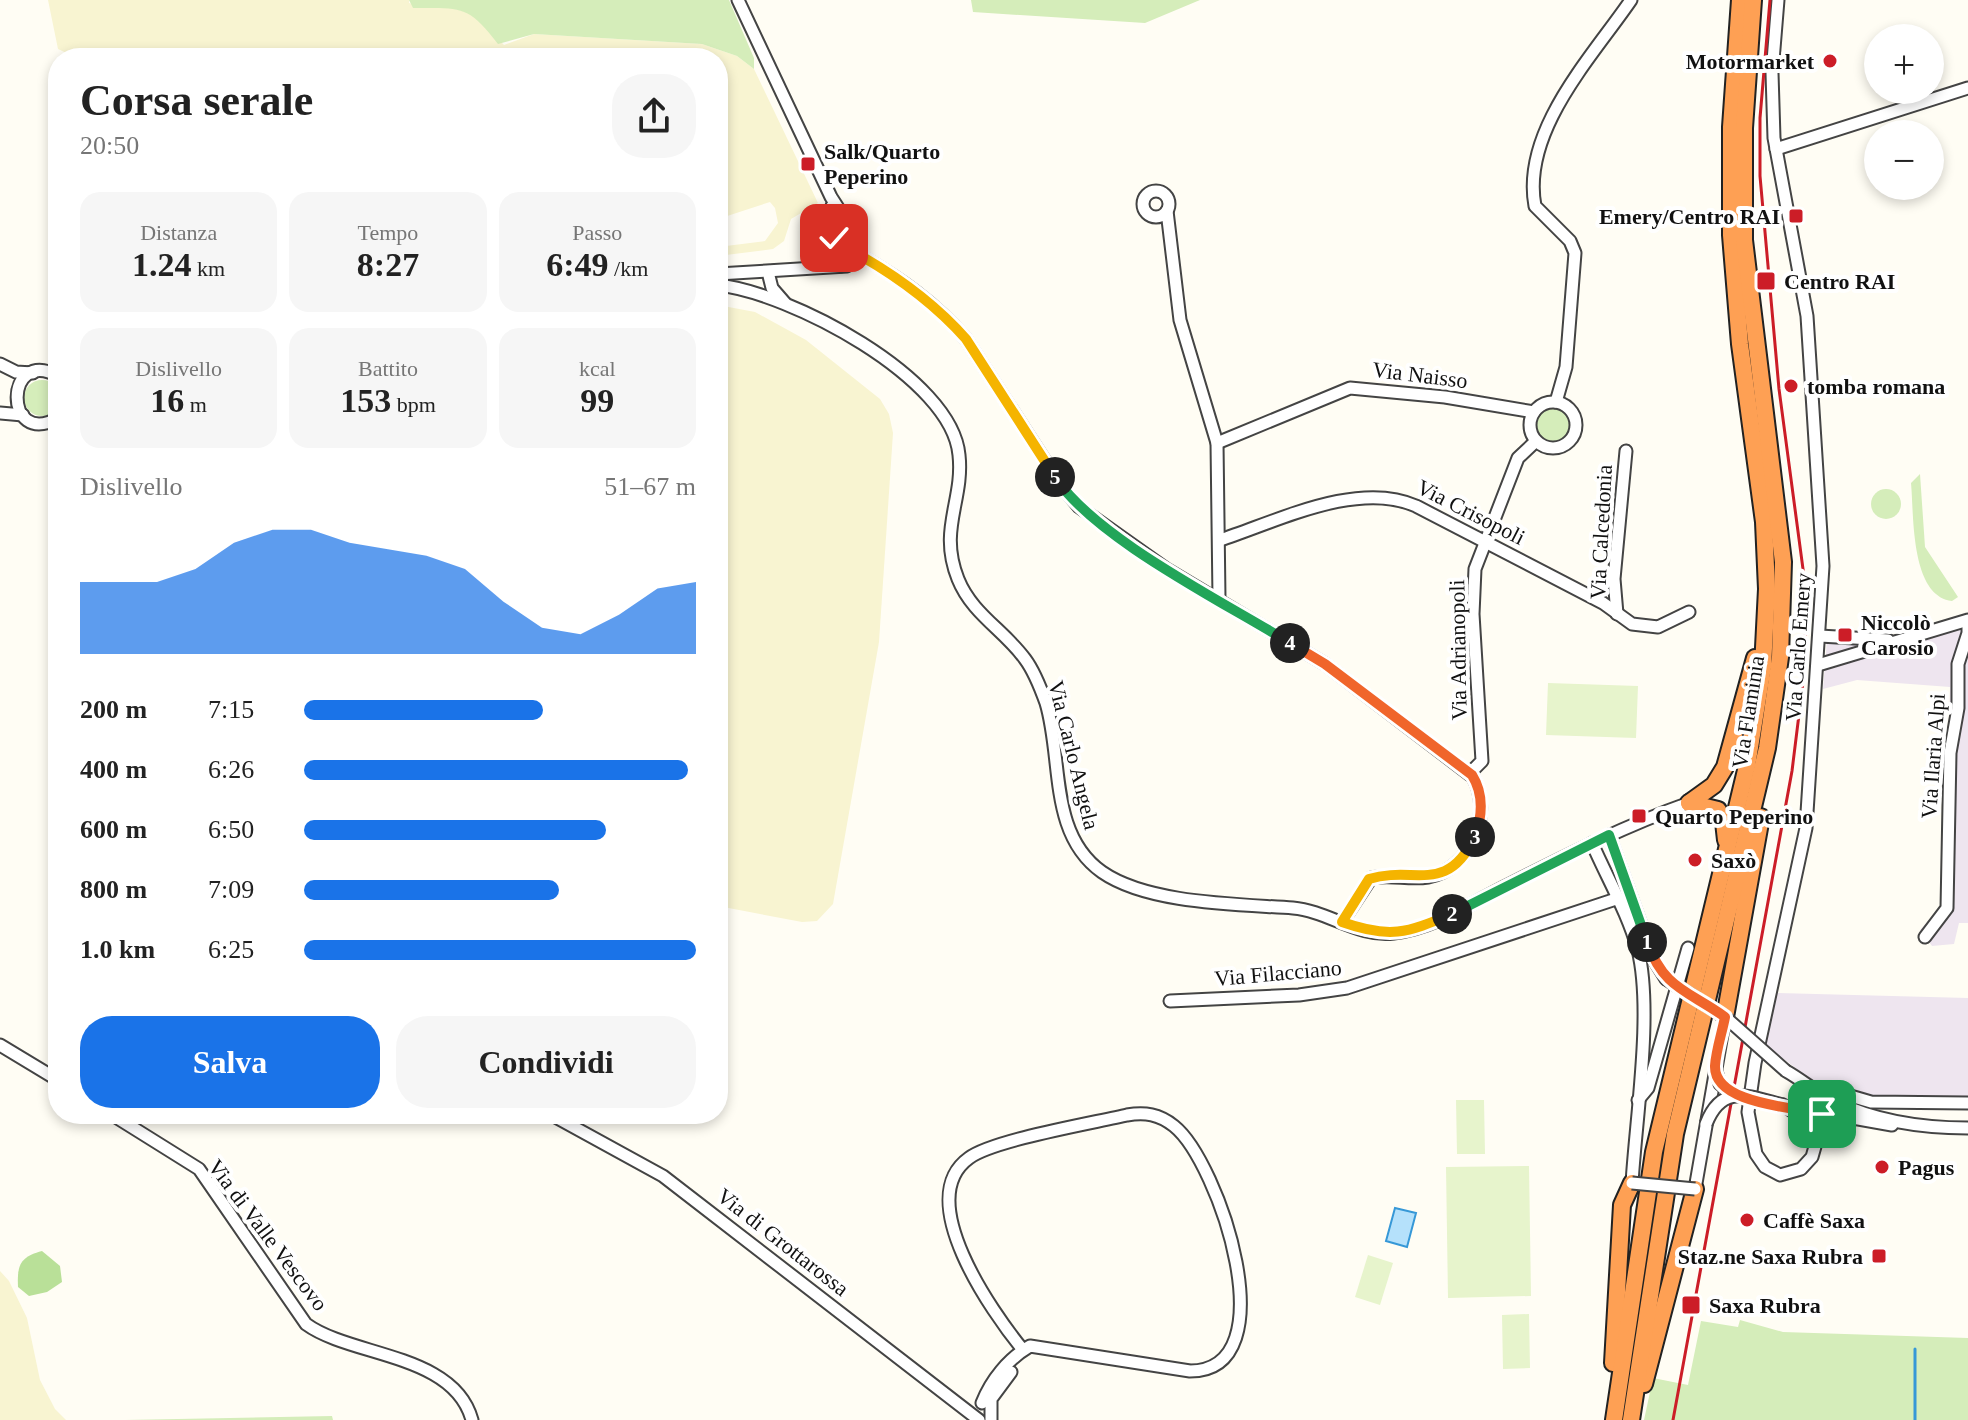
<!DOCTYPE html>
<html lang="it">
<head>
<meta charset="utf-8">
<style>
  :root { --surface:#fff; --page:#f6f6f6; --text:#222; --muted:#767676; --accent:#1a73e8 }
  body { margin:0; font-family:Georgia,serif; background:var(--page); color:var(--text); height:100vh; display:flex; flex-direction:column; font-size:30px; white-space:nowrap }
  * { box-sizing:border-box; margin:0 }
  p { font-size:26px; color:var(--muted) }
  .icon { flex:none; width:44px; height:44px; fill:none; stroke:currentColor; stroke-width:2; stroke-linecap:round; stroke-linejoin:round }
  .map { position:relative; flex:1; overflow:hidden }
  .sheet { position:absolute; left:48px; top:48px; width:680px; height:1076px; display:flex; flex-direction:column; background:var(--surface); border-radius:32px; box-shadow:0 4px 12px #0003 }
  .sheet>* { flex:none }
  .controls { position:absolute; left:1864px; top:24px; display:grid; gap:16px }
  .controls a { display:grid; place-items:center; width:80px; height:80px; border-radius:50%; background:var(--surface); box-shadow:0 4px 12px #0003; font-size:40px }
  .pin { position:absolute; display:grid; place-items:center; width:68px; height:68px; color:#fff; margin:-34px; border-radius:16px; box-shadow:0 4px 12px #0006 }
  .km { position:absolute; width:40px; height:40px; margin:-20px; border-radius:50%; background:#222; color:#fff; font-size:22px; line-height:40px; text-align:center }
  .round { display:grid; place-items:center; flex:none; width:84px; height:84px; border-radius:32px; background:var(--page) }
  .headline { display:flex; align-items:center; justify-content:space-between; height:136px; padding:0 32px }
  h1 { font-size:44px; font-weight:700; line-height:60px }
  .figures { display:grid; grid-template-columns:repeat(3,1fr); gap:12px; height:136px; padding:8px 32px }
  .figures div { display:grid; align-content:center; border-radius:20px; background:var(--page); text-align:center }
  .figures b { font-size:34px; font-weight:700 }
  .figures small { font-size:22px; font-weight:400 }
  .figures p { font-size:22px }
  .chart { height:224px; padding:16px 32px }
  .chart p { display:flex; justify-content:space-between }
  .chart svg { width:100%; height:144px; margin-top:8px; fill:var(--accent); opacity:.7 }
  .primary-button { display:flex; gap:16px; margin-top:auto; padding:16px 32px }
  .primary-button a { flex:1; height:92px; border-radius:32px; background:var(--accent); color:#fff; font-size:32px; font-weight:700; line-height:92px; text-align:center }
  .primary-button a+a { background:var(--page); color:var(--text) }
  ul { padding:0 32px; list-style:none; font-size:26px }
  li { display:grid; grid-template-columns:128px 96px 1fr; align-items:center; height:60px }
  li i { height:20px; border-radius:10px; background:var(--accent) }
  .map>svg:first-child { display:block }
</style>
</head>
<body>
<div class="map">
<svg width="1968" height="1420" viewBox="0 0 1968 1420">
  <rect width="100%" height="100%" fill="#fffdf4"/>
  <g fill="#eee5ef">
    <polygon points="1968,626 1968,923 1959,923 1954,944 1932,946 1920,930 1944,904 1950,687 1857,680 1823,689 1827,640 1878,644"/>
    <polygon points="1776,993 1968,998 1968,1096 1869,1096 1813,1081 1765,1045"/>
  </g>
  <g fill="#f8f4d1">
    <polygon points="48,0 409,0 409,3 429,8 444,6 474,14 504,45 534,34 702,44 737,56 754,69 818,203 791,219 784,241 773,249 718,256 718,247 765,241 778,223 775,208 770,202 718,219 718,58 77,58 58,49"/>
    <polygon points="718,305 755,312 806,340 880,399 889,414 893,433 879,642 833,904 817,921 802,922 718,906"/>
    <polygon points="0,1271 9,1281 27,1318 40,1380 55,1409 66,1420 0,1420"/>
  </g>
  <g fill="#d5edba">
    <path d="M 409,0 L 729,0 L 754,58 L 754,69 L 737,56 L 702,44 L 534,34 L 498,44 C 468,4 460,8 413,8 Z"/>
    <polygon points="971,0 1200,0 1145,23 973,12"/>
    <circle cx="845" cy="249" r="11"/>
    <circle cx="42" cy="398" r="18"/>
    <circle cx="1553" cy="425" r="17"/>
    <path d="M 1920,474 L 1925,547 L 1958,597 L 1952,601 C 1910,596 1914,514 1911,483 Z"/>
    <circle cx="1886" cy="504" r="15"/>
    <polygon points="1740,1320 1783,1332 1968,1338 1968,1420 1644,1420 1653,1378 1688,1385 1701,1321 1738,1327"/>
    <polygon points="332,1416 333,1420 125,1420"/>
  </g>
  <path fill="#b9e098" d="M 42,1251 L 60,1266 L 62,1282 L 47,1292 L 29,1296 L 18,1287 C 17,1265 20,1257 42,1251 Z"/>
  <g fill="#e7f4cc">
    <polygon points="1548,683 1638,686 1636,738 1546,735"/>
    <polygon points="1456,1100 1484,1100 1485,1154 1457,1154"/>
    <polygon points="1529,1166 1531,1296 1448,1298 1446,1167"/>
    <polygon points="1368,1255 1393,1263 1380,1305 1355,1297"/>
    <polygon points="1529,1314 1530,1368 1503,1369 1502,1315"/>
  </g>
  <polygon fill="#b5e1fb" stroke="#3698d7" stroke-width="2" points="1395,1208 1416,1213 1407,1247 1386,1241"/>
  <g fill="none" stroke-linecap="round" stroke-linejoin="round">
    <polyline stroke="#3698d7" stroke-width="3" points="1915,1349 1915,1420"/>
    <g stroke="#444" stroke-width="15">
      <g id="minor">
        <polyline points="1778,0 1772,73 1774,138 1807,316 1823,566 1806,828 1755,1063 1748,1112 1756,1154 1765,1167 1780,1175 1801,1169 1812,1157 1816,1143 1810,1123 1783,1105"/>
        <polyline points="1776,149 1968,88"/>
        <circle cx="1156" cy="204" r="13"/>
        <polyline points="832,206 830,255 841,266"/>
        <polyline points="1167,211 1180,320 1217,443 1219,598"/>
        <path d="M 861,256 C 901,279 935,303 966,339 L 1060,484 L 1079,507 L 1168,570 L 1325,664 L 1473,777 C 1494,814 1470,870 1428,877 C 1409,880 1390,874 1371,878 L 1342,922"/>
        <polyline points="768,272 772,288 785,303"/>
        <polyline points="718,274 847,266 861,256 860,242 831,197 738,0"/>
        <path d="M 718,285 C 788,292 952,377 959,455 C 964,501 938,529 958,579 C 972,614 1004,630 1025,659 C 1034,671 1041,689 1046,703 C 1063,759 1048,834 1102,872 C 1148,904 1237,904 1293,908 C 1328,911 1359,938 1394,933 C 1436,928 1473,902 1510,884 C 1569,854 1627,825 1689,803"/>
        <polyline points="0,364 16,372 33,373"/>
        <path d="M 58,376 C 4,346 3,449 58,418"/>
        <circle cx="1553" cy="425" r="23"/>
        <path d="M 1556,402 L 1566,367 L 1575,253 L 1570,241 L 1535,206 C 1521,131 1592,57 1631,0"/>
        <polyline points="0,413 23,415"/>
        <polyline points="1217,443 1350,388 1445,397 1534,412"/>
        <path d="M 1220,540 C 1278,521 1358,480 1416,506 L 1603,603 L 1632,624 L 1658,627 L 1689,612"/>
        <polyline points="1617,614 1614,579 1626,451"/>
        <polyline points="1820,636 1888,640"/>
        <polyline points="1818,665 1968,620"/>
        <polyline points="1470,773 1482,761 1473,614 1475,569 1518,458 1536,441"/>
        <polyline points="1609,835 1653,958 1666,979"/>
        <path d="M 1592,843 C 1607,878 1628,913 1638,950 C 1653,1011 1636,1117 1632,1183"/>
        <polyline points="1925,937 1947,908 1950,753 1958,708 1958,664 1968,633 1968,621"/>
        <polyline points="1170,1001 1299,995 1347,988 1616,899"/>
        <polyline points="0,1045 58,1080"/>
        <path d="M 1786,1071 C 1802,1080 1817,1093 1834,1101 C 1875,1121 1923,1128 1968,1128"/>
        <polyline points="1823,1088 1871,1102 1968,1103"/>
        <polyline points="1638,1100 1648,1088 1688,948"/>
        <polyline points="1791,1107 1892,1125"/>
        <path d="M 111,1114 L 199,1169 L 306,1324 C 351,1357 454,1353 472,1420"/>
        <polyline points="550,1114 663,1176 979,1420"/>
        <polyline points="1695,1189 1725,1017"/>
        <path d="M 982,1403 C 991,1380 1008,1359 1030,1346 L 1190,1371 C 1289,1371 1219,1162 1174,1126 C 1159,1114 1145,1112 1127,1115 C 1093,1123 993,1140 969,1158 C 912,1199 992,1312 1023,1350"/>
        <polyline points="991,1420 991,1399 1011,1372"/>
      </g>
    </g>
    <g stroke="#222" stroke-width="20">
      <g id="highway">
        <polyline points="1689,803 1714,785 1725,767 1755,658"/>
        <polyline points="1689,803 1718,810 1724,822 1726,840"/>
        <polyline points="1725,1017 1761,817"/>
        <polyline points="1613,1363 1622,1205 1632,1183"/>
        <polyline points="1644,1384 1695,1189"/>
        <polyline points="1614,1420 1654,1152 1747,766 1763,667 1767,589 1764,522 1740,344 1731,235 1731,127 1740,0"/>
        <polyline points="1631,1420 1675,1134 1767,748 1780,657 1783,562 1744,240 1744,128 1753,0"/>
      </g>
    </g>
    <use href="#minor" stroke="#fff" stroke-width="11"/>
    <use href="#highway" stroke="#fea054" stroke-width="16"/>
    <polyline stroke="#cc1d27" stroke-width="3" points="1673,1420 1792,771 1805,666 1805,584 1779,389 1760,176 1760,118 1770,0"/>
    <g stroke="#444" stroke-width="15" stroke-linecap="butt">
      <g id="minor-bridge">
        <polyline points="1666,979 1725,1017 1786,1071"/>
        <polyline points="1715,1068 1720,1084 1735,1096"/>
        <path d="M 1706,1124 C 1722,1083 1748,1096 1783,1105"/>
        <polyline points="1632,1183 1695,1189"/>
      </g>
    </g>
    <use href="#minor-bridge" stroke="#fff" stroke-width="11"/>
  </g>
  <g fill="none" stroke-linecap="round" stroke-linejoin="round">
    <g stroke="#fff" stroke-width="16">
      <path id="split-1" d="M 1647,942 C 1664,989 1687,990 1725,1017 C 1722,1033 1716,1050 1715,1066 C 1714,1104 1793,1107 1822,1114"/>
    </g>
    <g stroke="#fff" stroke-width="16">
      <polyline id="split-2" points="1452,914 1609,835 1647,942"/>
    </g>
    <g stroke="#fff" stroke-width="16">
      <path id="split-3" d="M 1452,914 C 1406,933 1390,939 1342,922 L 1369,879 C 1414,865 1446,896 1475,837"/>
    </g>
    <g stroke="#fff" stroke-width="16">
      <path id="split-4" d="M 1290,643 L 1325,664 L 1472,775 C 1484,794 1482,817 1475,837"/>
    </g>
    <g stroke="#fff" stroke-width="16">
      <path id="split-5" d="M 1055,477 C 1096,539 1224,602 1290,643"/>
    </g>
    <g stroke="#fff" stroke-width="16">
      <path id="split-6" d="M 834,238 L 846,234 C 858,236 863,245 861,256 C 901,279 935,304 966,339 L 1055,477"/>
    </g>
    <use href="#split-1" stroke="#f0652b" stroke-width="10"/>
    <use href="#split-2" stroke="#22a559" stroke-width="10"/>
    <use href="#split-3" stroke="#f5b400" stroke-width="10"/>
    <use href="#split-4" stroke="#f0652b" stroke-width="10"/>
    <use href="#split-5" stroke="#22a559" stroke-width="10"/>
    <use href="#split-6" stroke="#f5b400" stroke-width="10"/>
  </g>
  <g fill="#cc1d27" stroke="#fff" stroke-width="3">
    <circle cx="1830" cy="61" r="8"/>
    <rect x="800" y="156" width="16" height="16" rx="4"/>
    <rect x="1788" y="208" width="16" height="16" rx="4"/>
    <rect x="1756" y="271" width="20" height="20" rx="4"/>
    <circle cx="1791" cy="386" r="8"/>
    <rect x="1837" y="627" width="16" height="16" rx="4"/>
    <rect x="1631" y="808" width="16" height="16" rx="4"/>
    <circle cx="1695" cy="860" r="8"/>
    <circle cx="1882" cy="1167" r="8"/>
    <circle cx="1747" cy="1220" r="8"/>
    <rect x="1871" y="1248" width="16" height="16" rx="4"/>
    <rect x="1681" y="1295" width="20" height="20" rx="4"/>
  </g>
  <g text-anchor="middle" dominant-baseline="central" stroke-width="8" stroke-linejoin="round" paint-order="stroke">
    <g font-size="22" font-weight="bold" fill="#111" stroke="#fff" text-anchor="start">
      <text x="1814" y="61" text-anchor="end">Motormarket</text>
      <text x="824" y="151">Salk/Quarto<tspan x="824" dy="25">Peperino</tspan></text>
      <text x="1780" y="216" text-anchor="end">Emery/Centro RAI</text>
      <text x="1784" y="281">Centro RAI</text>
      <text x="1807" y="386">tomba romana</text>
      <text x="1861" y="622">Niccolò<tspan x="1861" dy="25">Carosio</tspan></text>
      <text x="1655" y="816">Quarto Peperino</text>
      <text x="1711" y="860">Saxò</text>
      <text x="1898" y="1167">Pagus</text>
      <text x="1763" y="1220">Caffè Saxa</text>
      <text x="1863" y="1256" text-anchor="end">Staz.ne Saxa Rubra</text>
      <text x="1709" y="1305">Saxa Rubra</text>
    </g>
    <g font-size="22" fill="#111" stroke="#fff">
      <text transform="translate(1420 375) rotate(7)">Via Naisso</text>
      <text transform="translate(1471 512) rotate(27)">Via Crisopoli</text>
      <text transform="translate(1601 532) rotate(-87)">Via Calcedonia</text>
      <text transform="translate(1798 647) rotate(-86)">Via Carlo Emery</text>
      <text transform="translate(1458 650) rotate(-91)">Via Adrianopoli</text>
      <text transform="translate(1748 712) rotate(-81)">Via Flaminia</text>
      <text transform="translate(1074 755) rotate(76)">Via Carlo Angela</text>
      <text transform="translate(1933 756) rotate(-86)">Via Ilaria Alpi</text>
      <text transform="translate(1278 973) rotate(-5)">Via Filacciano</text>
      <text transform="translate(268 1235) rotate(53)">Via di Valle Vescovo</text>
      <text transform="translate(783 1242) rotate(38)">Via di Grottarossa</text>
    </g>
  </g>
</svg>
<div class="controls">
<a>+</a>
<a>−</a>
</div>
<div class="pin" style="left:1822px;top:1114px;background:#1e9e55"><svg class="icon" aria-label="arrive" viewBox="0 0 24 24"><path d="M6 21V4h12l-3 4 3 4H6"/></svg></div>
<div class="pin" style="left:834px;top:238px;background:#d93025"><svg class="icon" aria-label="check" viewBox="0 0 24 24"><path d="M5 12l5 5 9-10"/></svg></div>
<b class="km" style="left:1647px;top:942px">1</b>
<b class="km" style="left:1452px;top:914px">2</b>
<b class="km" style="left:1475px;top:837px">3</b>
<b class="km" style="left:1290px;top:643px">4</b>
<b class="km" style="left:1055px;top:477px">5</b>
<section class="sheet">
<div class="headline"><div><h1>Corsa serale</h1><p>20:50</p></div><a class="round"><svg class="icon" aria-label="share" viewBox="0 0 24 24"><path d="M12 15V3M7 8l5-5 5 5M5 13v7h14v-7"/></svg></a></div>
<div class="figures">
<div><p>Distanza</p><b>1.24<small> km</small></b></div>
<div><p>Tempo</p><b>8:27</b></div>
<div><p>Passo</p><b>6:49<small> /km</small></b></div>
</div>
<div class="figures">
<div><p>Dislivello</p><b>16<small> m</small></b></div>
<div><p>Battito</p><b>153<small> bpm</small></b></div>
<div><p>kcal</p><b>99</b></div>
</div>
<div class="chart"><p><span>Dislivello</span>51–67 m</p>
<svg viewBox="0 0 160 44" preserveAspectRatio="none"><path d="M0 44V22L10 22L20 22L30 18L40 10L50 6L60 6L70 10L80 12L90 14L100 18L110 28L120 36L130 38L140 32L150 24L160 22V44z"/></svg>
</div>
<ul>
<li><b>200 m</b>7:15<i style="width:61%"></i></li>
<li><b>400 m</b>6:26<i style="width:98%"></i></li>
<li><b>600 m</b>6:50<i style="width:77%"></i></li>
<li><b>800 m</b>7:09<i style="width:65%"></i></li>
<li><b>1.0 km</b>6:25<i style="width:100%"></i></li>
</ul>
<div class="primary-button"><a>Salva</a><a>Condividi</a></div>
</section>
</div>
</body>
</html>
